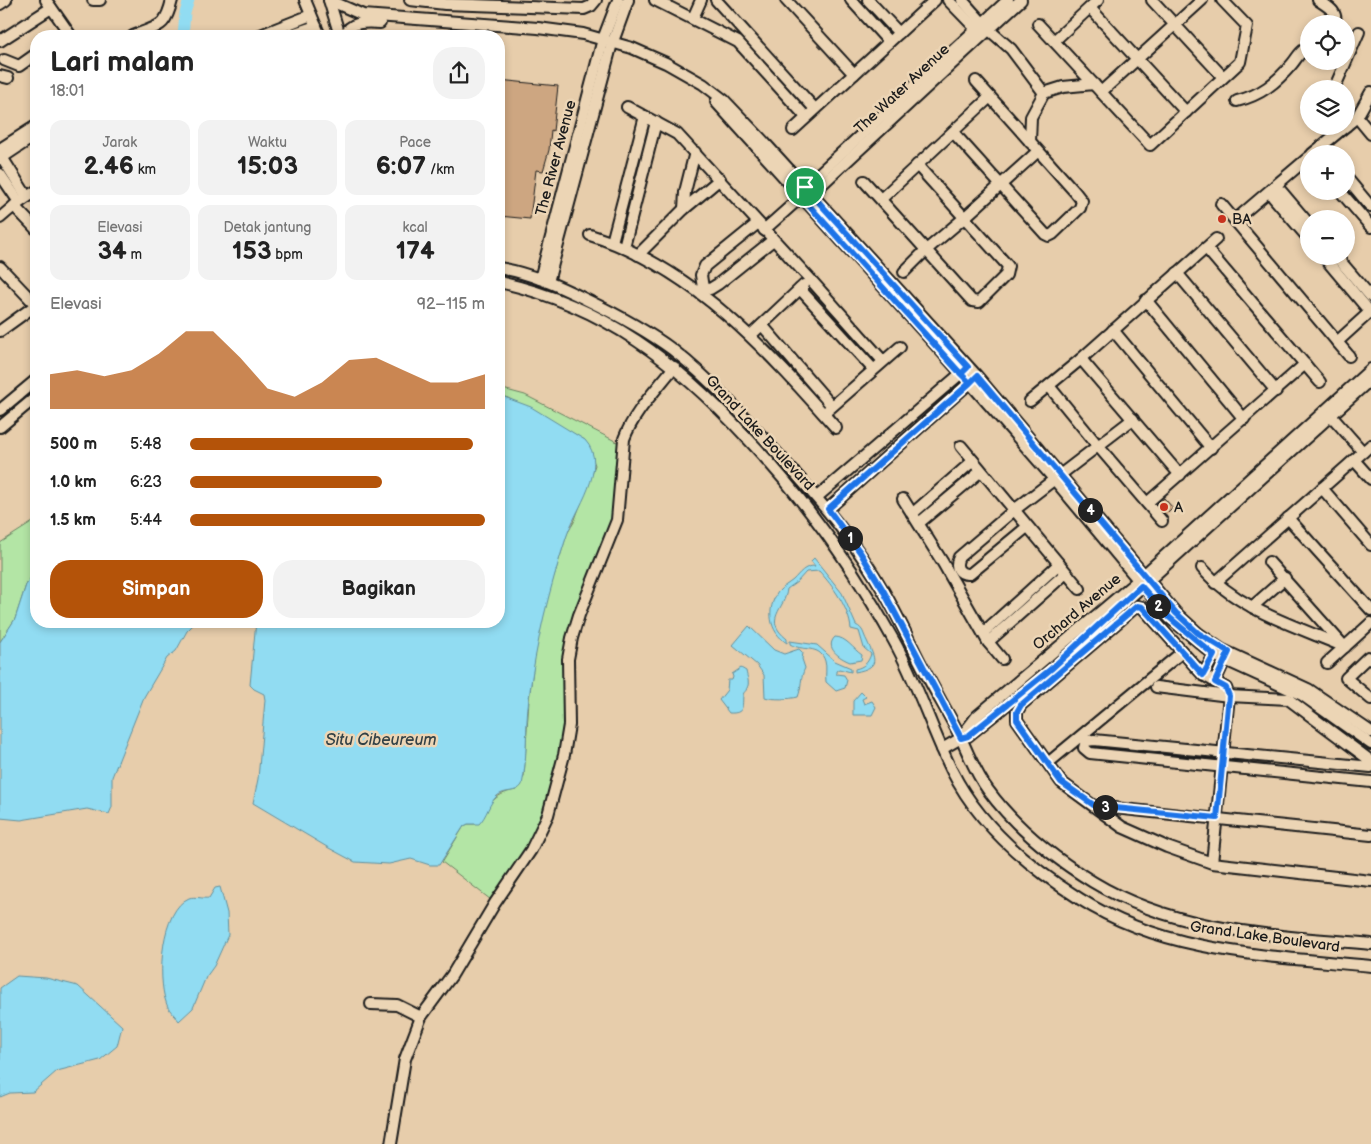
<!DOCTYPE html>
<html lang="id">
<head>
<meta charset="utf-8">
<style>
  :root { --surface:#fff; --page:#f2f2f2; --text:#222; --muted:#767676; --accent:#b45309 }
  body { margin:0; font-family:"Balsamiq Sans",sans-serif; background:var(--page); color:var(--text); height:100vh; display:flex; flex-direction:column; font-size:19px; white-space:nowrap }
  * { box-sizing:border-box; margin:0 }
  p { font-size:16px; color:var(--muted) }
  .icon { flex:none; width:28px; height:28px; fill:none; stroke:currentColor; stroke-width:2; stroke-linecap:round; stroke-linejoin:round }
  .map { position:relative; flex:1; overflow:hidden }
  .panel { position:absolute; left:30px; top:30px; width:475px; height:598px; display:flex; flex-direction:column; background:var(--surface); border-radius:20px; box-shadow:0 2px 8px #0003 }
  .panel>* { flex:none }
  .buttons { position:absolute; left:1300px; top:15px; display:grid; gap:10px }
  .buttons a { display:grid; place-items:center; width:55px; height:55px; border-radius:50%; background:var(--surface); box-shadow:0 2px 8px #0003; font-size:25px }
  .pin { position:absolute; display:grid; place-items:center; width:42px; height:42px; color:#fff; margin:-21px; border:2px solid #fff; border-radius:50%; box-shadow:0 1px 5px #0007 }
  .km { position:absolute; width:25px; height:25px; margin:-12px; border-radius:50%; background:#222; color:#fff; font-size:14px; line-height:25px; text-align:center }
  .round { display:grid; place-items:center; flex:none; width:52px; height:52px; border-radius:20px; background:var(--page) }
  .summary { display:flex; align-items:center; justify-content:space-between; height:85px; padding:0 20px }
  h1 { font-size:28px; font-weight:700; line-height:38px }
  .stats { display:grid; grid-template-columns:repeat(3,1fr); gap:8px; height:85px; padding:5px 20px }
  .stats div { display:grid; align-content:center; border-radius:12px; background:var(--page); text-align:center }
  .stats b { font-size:25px; font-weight:700 }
  .stats small { font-size:14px; font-weight:400 }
  .stats p { font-size:14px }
  .chart { height:140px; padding:10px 20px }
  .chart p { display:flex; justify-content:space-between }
  .chart svg { width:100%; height:90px; margin-top:5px; fill:var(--accent); opacity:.7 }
  .action { display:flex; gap:10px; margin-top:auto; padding:10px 20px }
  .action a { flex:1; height:58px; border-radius:20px; background:var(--accent); color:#fff; font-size:20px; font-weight:700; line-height:58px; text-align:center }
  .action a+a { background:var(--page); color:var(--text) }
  ul { padding:0 20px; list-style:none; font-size:16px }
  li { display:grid; grid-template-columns:80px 60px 1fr; align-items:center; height:38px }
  li i { height:12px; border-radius:6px; background:var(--accent) }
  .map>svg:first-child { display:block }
</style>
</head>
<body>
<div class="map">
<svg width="1371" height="1144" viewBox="0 0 1371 1144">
  <rect width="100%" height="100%" fill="#e7cdab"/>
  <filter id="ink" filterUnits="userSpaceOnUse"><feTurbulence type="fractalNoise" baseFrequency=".02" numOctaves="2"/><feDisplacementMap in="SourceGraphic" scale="10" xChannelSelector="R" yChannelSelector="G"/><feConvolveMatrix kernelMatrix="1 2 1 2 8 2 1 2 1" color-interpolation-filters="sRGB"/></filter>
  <g filter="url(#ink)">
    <g fill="#b3e5a5" stroke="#688060">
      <path d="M 499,388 L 525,395 L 623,445 L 617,520 L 572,638 L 569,725 L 548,815 L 495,903 L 442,862 L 464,826 L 468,824 L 476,824 C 489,806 492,794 516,790 L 524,777 L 529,700 L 535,653 L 546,602 L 567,534 L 574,522 L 595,465 L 585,440 L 508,398 L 499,395 Z"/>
      <polygon points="36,520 36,570 26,585 15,619 0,642 0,543"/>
    </g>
    <g fill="#91dcf2" stroke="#628f9c">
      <path d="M 499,395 L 531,407 L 585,440 C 610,467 575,509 566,538 C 549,590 536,643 529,698 C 525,727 528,757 522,785 C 516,794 505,789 497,796 C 489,803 487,816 479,824 L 468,824 L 464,826 L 439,865 L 430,865 L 411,859 L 389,864 L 355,862 L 327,847 L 253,803 L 258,779 L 265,700 L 264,694 L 254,689 L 250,685 L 256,621 L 499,621 Z"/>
      <path d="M 814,558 L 842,593 L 856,625 C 864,629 863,634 867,641 C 875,659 881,667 855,672 L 855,669 C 864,667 868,663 871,654 L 864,648 L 859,631 L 851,629 C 849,608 833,586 819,571 L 806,572 L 797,582 L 787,589 C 785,610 762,619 787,639 L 787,643 C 769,632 766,609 778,592 C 782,587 788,584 793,580 C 800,573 804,566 815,566 L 811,561 Z"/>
      <polygon points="36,570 36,621 197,621 187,631 176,651 167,658 144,697 112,777 112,807 109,814 87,809 21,820 0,818 0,642 15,619 26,585"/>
      <path d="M 749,626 L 774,650 L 784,654 L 799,649 L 803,653 L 802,659 L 805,668 C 800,678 802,687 798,697 C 790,699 773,700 765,697 L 764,675 L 757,665 L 733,645 Z"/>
      <path d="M 835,637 C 846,637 853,649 862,655 L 861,660 L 850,662 C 840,658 824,648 835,637 Z"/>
      <path d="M 790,641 L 817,645 L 835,661 L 851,668 L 851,672 L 839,669 L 836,671 L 836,674 L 844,675 L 847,680 L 845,688 L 836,691 L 826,682 C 825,675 827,667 825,661 C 820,644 802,652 790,644 Z"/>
      <path d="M 741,668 L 746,671 C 747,677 750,683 747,688 C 746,692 744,691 743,695 C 742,706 745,714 729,713 L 719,700 L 727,690 L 728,680 L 732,680 L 733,677 L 732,674 Z"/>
      <polygon points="861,692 866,697 862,699 864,704 872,701 876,707 872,715 853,715 853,701"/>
      <path d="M 220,887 L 227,913 L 228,935 L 214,966 L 206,977 L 193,1008 L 179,1021 C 174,1014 168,1010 166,1002 C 157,977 161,910 189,898 C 195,896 203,899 209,898 L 215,888 Z"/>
      <polygon points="17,976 46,978 78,986 122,1026 117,1046 100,1060 57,1071 33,1092 10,1093 0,1097 0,988"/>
    </g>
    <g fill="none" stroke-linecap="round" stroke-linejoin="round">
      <polyline stroke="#91dcf2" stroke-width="11" points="183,36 185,13 189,0"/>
    </g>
    <g fill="#cda681" stroke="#1c1c1c">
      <polygon points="499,80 558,86 553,131 551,130 549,150 543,171 536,170 530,219 499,216"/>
      <polygon points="1164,498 1173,508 1166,515 1157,504"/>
    </g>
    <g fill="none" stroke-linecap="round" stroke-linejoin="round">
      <g stroke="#1c1c1c" stroke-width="14">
        <g id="minor">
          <polyline points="46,0 71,36"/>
          <polyline points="93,0 100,0"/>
          <polyline points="305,0 320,36"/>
          <polyline points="329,0 363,15 538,28 583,34 632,48 666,63 703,84 724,100 764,142 977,376 1176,613 1198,633 1221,649 1308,689 1371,732"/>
          <polyline points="329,0 340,36"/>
          <polyline points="410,0 445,4 584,9 591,6 596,0"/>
          <polyline points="655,0 738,42 806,117"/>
          <polyline points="716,0 815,109"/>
          <polyline points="786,0 854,74"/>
          <polyline points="851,0 889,42"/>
          <polyline points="868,0 899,33"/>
          <polyline points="948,0 980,33"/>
          <polyline points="962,0 988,29 1011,49 1044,93"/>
          <polyline points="1152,0 1223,77"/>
          <path d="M 1318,0 C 1328,7 1338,11 1335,24"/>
          <polyline points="0,4 6,0"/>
          <polyline points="1090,8 1186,112"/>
          <polyline points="693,18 701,0"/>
          <polyline points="1038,24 1150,145 1240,62 1247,26 1222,0"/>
          <path d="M 133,36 C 159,25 165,29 172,0"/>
          <polyline points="258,36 311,15"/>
          <polyline points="286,36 316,26"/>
          <path d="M 344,36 C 350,21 365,22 380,23"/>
          <polyline points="0,41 51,8"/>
          <polyline points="1054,41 1098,0"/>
          <polyline points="4,60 19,66 36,54"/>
          <polyline points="0,76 8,78"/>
          <polyline points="1334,89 1359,32"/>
          <polyline points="1101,92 1202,0"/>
          <path d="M 1237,101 C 1261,95 1276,83 1292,64 C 1297,58 1299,53 1305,49 L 1309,49"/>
          <polyline points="716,102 970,383 1054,479 1170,618 1214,655 1302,695 1371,744"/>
          <polyline points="627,107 677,134 810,279 883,361"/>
          <polyline points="1357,117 1371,134"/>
          <polyline points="1346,126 1357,117 1371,92"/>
          <polyline points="793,130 935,0"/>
          <polyline points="953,132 1045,234 1049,236 1053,234 1080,208 1082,201 1075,192 976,81"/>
          <polyline points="1030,142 1031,117 1044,93 1063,87 1094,84"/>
          <polyline points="0,149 36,126"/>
          <polyline points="0,154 27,197"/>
          <polyline points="1312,154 1346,126"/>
          <polyline points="0,159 36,135"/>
          <polyline points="0,174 19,202"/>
          <polyline points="1346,177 1371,207"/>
          <polyline points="864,181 972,301 979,302 1006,275 1008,266 917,165"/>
          <polyline points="800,191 1008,0"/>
          <polyline points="1340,191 1371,227"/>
          <polyline points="807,198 1021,0"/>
          <polyline points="881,199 990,97"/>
          <polyline points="1221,204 1349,356"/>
          <polyline points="14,206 36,229"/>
          <polyline points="684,209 685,192 695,152"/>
          <polyline points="0,218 14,206 36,191"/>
          <polyline points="1235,220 1309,157"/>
          <polyline points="758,223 705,266 701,275 703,288 710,289 718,284 773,240"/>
          <polyline points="1309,224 1281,191 1273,197 1309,239"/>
          <polyline points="764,230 801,197"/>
          <path d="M 590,235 C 693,267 767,350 836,428"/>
          <polyline points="612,242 645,116"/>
          <polyline points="624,247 656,122"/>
          <polyline points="1206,248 1320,382"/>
          <polyline points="638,255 684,209 720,179"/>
          <polyline points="1323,256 1370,312"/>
          <polyline points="1336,256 1371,297"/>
          <polyline points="0,267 36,305"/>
          <path d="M 499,268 C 530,273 559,286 587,300 C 616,314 646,330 673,350 C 714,382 750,423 785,462 C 822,503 857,544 884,592 C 901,621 914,652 930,681 C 940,700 951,718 961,738 C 969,756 976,774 988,790 C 1015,827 1054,858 1093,882 C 1177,933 1276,935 1371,944"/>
          <polyline points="904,272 925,251 964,218 1037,152"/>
          <polyline points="1177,273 1276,391"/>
          <polyline points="540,279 603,39 618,0"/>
          <path d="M 499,282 C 604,305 678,363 749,440 C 806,501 854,568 894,641 C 917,682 931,728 952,771 C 979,825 1029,867 1080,899 C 1166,954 1273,956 1371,966"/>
          <polyline points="548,282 611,47 628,0"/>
          <polyline points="800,289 873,369"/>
          <polyline points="1146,300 1244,419"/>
          <polyline points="762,325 832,406"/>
          <polyline points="1113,330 1211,448"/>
          <polyline points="0,331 36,305"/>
          <polyline points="751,335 804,285"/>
          <polyline points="1337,342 1371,311"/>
          <polyline points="1081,359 1180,475"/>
          <polyline points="1049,386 1098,446 1162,521"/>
          <polyline points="1030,401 1081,359 1216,239"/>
          <polyline points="0,410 36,380"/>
          <polyline points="828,410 900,347"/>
          <polyline points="1327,411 1363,452"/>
          <polyline points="0,427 36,397"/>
          <polyline points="961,446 1080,589"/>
          <polyline points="1354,460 1371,479"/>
          <polyline points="1322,488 1371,545"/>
          <polyline points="817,497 966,369"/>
          <polyline points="903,499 943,563 988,642 1002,659"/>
          <polyline points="1147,503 1305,364"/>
          <polyline points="828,509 974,379"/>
          <polyline points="912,514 973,461"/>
          <polyline points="1288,518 1371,610"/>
          <polyline points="919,523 981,471"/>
          <path d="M 1027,527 L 970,574 C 959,575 954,567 959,557 L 1013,511 L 1133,419"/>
          <polyline points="1269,562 1342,644"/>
          <path d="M 1202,568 C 1238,610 1296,626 1345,647"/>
          <polyline points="1215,583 1371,445"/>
          <polyline points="1252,607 1285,578"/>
          <polyline points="984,632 1059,564"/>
          <polyline points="988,642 1066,573"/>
          <polyline points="1371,660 1368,657 1346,678 1371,699"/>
          <polyline points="1327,663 1371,623"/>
          <polyline points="1203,675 1217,650"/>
          <polyline points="1215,682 1227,655"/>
          <polyline points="1156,687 1229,696 1288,699 1371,761"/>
          <polyline points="961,737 977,716 1137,581 1371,369"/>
          <polyline points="942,749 961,738 968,736 1051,669 1371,379"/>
          <polyline points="1048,763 1181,653"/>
          <polyline points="1371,767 1094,740 1086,741 1084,748 1090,753 1371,782"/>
          <polyline points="1095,806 1371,835"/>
          <polyline points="1212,863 1229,696 1226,688 1203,675 1142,607 1137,606 1021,705 1017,712 1017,720 1061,782 1122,827 1167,847 1212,863 1371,881"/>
          <polyline points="371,1004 397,1005 421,1017"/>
          <path d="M 391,1144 L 405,1059 L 421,1017 L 452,975 L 495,903 L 531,850 L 548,815 L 564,755 L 569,725 L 568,659 L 572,638 L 579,615 L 617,520 L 624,439 C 634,412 656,390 674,367"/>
        </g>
      </g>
      <use href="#minor" stroke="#ecd5b5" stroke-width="10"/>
    </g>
  </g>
  <g fill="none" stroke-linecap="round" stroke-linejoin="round" filter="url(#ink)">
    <g stroke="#fff" stroke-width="10">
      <polyline id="route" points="805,187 968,367 961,374 970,383 828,509 860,552 883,590 961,738 968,736 1051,669 1141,586 1170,618 1214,655 1203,675 1142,607 1137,606 1021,705 1017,712 1017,720 1061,782 1095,806 1217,818 1229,696 1226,688 1215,682 1229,652 1198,633 1176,613 977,376 970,383 961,374 804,200 798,194 805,187"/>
    </g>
    <use href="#route" stroke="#1a73e8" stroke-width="6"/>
  </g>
  <g fill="#c8321e" stroke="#ecd5b5" stroke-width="2">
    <circle cx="1222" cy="219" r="5"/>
    <circle cx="1164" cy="507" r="5"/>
  </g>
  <g text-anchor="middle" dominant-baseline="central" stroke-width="5" stroke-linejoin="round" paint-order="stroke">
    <g font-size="15" fill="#1c1c1c" stroke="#ecd5b5">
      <text transform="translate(902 89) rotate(-43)">The Water Avenue</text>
      <text transform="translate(556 158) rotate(-75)">The River Avenue</text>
      <text transform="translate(760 433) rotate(47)">Grand Lake Boulevard</text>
      <text transform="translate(1077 612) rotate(-40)">Orchard Avenue</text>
      <text transform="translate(1265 937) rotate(8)">Grand Lake Boulevard</text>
    </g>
    <g font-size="15" fill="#1c1c1c" stroke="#ecd5b5" text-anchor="start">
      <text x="1232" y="219">BA</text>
      <text x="1174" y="507">A</text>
    </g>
    <g font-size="16" font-style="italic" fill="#334247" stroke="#ecd5b5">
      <text x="381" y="740">Situ Cibeureum</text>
    </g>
  </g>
</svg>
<div class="buttons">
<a><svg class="icon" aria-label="locate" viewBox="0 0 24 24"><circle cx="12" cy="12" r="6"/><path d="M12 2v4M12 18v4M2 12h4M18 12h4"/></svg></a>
<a><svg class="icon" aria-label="layers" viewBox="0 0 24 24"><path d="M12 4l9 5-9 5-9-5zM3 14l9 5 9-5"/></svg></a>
<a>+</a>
<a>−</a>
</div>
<div class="pin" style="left:805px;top:187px;background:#1e9e55"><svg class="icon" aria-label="arrive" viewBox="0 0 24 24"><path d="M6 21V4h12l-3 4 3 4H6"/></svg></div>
<b class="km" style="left:850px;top:538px">1</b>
<b class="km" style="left:1158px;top:606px">2</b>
<b class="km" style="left:1105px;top:807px">3</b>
<b class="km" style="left:1090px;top:510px">4</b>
<section class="panel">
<div class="summary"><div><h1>Lari malam</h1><p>18:01</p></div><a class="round"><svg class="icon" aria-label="share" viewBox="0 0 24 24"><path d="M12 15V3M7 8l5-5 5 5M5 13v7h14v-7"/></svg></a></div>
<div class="stats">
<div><p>Jarak</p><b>2.46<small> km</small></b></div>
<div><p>Waktu</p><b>15:03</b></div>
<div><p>Pace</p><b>6:07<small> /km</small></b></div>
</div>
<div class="stats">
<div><p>Elevasi</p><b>34<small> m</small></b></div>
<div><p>Detak jantung</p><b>153<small> bpm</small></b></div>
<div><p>kcal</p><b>174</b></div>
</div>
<div class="chart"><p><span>Elevasi</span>92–115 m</p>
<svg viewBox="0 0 160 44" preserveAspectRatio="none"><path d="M0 44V27L10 25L20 28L30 25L40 17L50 6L60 6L70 19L80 34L90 38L100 31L110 20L120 19L130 25L140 31L150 31L160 27V44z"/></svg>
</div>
<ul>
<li><b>500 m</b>5:48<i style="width:96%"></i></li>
<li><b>1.0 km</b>6:23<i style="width:65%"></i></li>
<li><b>1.5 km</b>5:44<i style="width:100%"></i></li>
</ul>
<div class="action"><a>Simpan</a><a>Bagikan</a></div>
</section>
</div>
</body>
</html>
